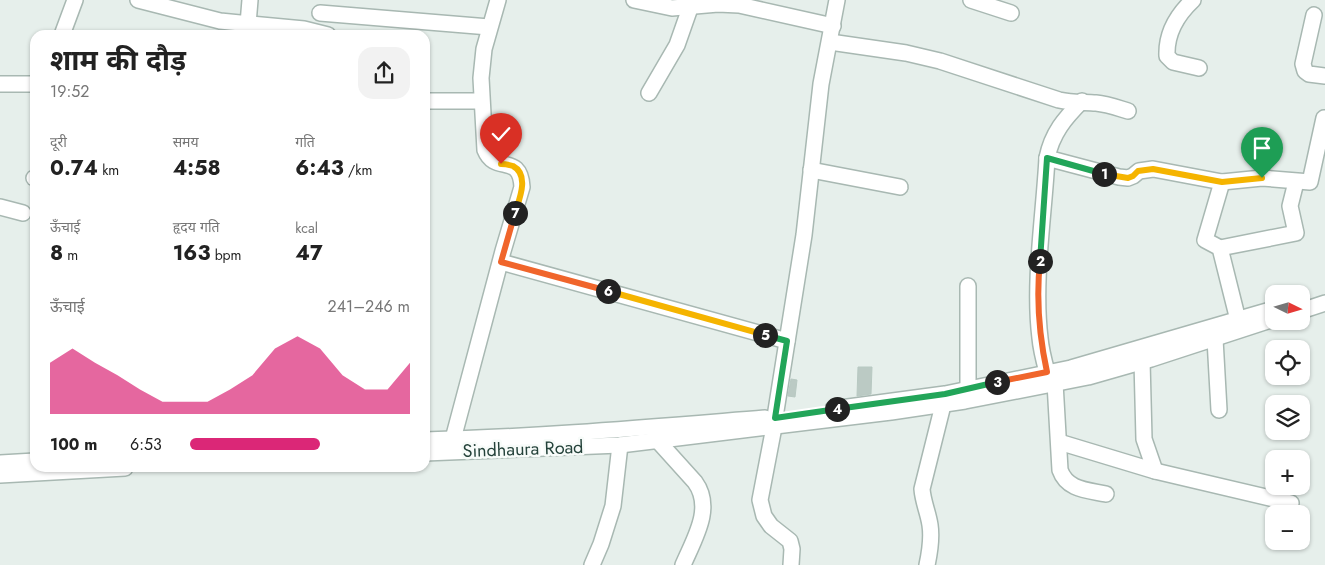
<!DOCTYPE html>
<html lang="hi">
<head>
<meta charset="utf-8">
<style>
  :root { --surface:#fff; --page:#f2f2f2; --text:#222; --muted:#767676; --accent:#db2777 }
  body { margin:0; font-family:Jost,"Noto Sans Devanagari",sans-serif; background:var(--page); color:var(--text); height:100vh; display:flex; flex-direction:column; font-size:19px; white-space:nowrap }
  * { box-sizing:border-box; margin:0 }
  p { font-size:16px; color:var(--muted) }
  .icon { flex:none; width:28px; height:28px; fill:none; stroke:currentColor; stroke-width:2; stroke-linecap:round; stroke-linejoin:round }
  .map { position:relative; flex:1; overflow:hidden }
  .drawer { position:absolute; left:30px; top:30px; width:400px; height:442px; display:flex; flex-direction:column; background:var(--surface); border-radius:15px; box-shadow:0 1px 4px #0004 }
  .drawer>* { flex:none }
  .needle { width:32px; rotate:95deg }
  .buttons { position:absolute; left:1265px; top:285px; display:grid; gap:10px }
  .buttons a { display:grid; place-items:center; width:45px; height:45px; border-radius:10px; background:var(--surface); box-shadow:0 1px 4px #0004; font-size:25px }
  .pin { position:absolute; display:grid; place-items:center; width:42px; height:42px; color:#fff; margin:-51px -21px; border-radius:50% 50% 50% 0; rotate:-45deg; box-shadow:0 0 5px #0007 }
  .pin .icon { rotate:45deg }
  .km { position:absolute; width:25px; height:25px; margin:-12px; border-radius:50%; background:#222; color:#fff; font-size:14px; line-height:25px; text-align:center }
  .round { display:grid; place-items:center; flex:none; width:52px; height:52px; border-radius:15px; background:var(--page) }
  .summary { display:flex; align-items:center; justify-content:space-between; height:85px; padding:0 20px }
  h1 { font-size:28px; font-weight:700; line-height:38px }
  .metrics { display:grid; grid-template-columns:repeat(3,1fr); gap:8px; height:85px; padding:5px 20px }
  .metrics div { display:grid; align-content:center }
  .metrics b { font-size:21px; font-weight:700 }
  .metrics small { font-size:14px; font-weight:400 }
  .metrics p { font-size:14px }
  .chart { height:140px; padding:10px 20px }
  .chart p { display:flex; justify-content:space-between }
  .chart svg { width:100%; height:90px; margin-top:5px; fill:var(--accent); opacity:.7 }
  ul { padding:0 20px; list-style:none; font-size:16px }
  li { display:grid; grid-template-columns:80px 60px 1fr; align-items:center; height:38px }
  li i { height:12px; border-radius:6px; background:var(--accent) }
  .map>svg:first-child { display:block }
</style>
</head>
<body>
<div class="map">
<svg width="1325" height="565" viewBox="0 0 1325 565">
  <rect width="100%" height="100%" fill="#e6efeb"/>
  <g fill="#bbcac4" stroke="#b8c9c2">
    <polygon points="858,367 872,367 871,394 857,396"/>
    <polygon points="791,379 797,380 795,397 788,396"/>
  </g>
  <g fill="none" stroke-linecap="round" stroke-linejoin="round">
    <g stroke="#a8b8b2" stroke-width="18">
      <g id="minor">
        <polyline points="138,0 220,21 304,29 328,35"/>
        <polyline points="634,0 672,8 718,4 739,5 833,26"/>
        <polyline points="971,0 1011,13"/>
        <path d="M 1193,0 C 1177,15 1166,33 1167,56 L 1173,62 L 1199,68"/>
        <polyline points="320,13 489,27"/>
        <polyline points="1314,15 1303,64 1305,71 1309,74 1325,76"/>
        <polyline points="248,24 250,0"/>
        <polyline points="62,35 75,0"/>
        <path d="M 830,42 L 906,53 L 940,61 L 1059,100 C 1072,103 1084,102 1096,103 C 1107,104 1118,108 1128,111"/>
        <polyline points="0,84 35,84"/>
        <polyline points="649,93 677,45 690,8"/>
        <polyline points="425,101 481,101"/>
        <polyline points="1047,158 1119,177 1128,178 1133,176 1139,171 1153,169 1222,182 1262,178 1310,182 1324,118"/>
        <polyline points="811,170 900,187"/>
        <polyline points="34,178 35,178"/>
        <polyline points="1222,182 1205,240 1220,248 1238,320"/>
        <polyline points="0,207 23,213"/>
        <polyline points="1220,248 1296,233 1290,206 1296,182"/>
        <polyline points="501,262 787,341"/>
        <polyline points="1301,311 1325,303"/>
        <polyline points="1215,339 1219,410"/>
        <polyline points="1142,361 1144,439 1155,471"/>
        <path d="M 1047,372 C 1044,361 1041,350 1040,338 C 1033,282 1044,215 1047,158 C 1052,133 1065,118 1082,101"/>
        <path d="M 1055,383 L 1060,470 C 1067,490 1087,490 1106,494"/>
        <polyline points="968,389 968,286"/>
        <polyline points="833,409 945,394 1071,368 1274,309"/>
        <polyline points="775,417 804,235 821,84 837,0"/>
        <polyline points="774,427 760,500 764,516 771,526 790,541 792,549 791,565"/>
        <path d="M 453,439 L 503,251 L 522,187 C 520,152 495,175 485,150 L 481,78 L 484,49 L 498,0"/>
        <path d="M 425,440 C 539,437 652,427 765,418"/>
        <path d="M 658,441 L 695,482 C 714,508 694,539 683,565"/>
        <polyline points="1059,442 1155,471 1291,503"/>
        <polyline points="425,453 620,445 891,412 965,401 1088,377 1151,359 1274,319"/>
        <polyline points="0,463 35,461"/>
        <polyline points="0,475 125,468"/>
        <polyline points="592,565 601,544 613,506 620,445"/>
        <path d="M 927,565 C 930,551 932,538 930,525 C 928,512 923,502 922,489 L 943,405"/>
      </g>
    </g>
    <use href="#minor" stroke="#fff" stroke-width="15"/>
  </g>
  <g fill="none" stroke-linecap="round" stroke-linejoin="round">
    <g stroke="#fff" stroke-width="10">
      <polyline id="split-1" points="1104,174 1128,178 1133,176 1138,171 1153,169 1222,182 1262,178"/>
    </g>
    <g stroke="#fff" stroke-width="10">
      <polyline id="split-2" points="1040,261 1047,158 1104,174"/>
    </g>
    <g stroke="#fff" stroke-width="10">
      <path id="split-3" d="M 997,382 L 1047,372 C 1039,335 1036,299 1040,261"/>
    </g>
    <g stroke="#fff" stroke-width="10">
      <polyline id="split-4" points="837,409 945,394 997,382"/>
    </g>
    <g stroke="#fff" stroke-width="10">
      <polyline id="split-5" points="765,335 787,341 775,418 837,409"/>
    </g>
    <g stroke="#fff" stroke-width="10">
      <polyline id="split-6" points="608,291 765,335"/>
    </g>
    <g stroke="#fff" stroke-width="10">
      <polyline id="split-7" points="515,213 501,262 608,291"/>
    </g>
    <g stroke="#fff" stroke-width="10">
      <path id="split-8" d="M 501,164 C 504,164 510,165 513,166 C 530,175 519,200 515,213"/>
    </g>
    <use href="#split-1" stroke="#f5b400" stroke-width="6"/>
    <use href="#split-2" stroke="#22a559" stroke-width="6"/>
    <use href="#split-3" stroke="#f0652b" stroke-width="6"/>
    <use href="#split-4" stroke="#22a559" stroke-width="6"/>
    <use href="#split-5" stroke="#22a559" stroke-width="6"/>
    <use href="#split-6" stroke="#f5b400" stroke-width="6"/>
    <use href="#split-7" stroke="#f0652b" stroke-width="6"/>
    <use href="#split-8" stroke="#f5b400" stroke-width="6"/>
  </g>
  <g text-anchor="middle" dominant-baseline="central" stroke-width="5" stroke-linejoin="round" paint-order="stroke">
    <g font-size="18" fill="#24423a" stroke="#f7fbf9">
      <text transform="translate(523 449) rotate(-2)">Sindhaura Road</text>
    </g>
  </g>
</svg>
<div class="buttons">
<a><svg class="needle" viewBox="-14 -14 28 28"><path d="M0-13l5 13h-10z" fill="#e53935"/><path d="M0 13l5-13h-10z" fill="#767676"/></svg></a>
<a><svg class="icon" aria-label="locate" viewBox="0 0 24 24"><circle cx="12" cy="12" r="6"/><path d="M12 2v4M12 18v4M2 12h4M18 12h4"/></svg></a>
<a><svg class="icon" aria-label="layers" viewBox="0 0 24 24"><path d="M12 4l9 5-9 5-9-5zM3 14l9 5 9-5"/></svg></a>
<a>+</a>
<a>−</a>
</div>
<div class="pin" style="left:1262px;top:178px;background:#1e9e55"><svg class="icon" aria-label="arrive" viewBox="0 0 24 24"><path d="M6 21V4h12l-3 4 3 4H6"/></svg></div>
<div class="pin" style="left:501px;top:164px;background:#d93025"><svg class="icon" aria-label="check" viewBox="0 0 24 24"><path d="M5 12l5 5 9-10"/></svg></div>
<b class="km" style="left:1104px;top:174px">1</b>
<b class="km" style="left:1040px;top:261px">2</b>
<b class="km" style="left:997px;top:382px">3</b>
<b class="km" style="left:837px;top:409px">4</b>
<b class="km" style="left:765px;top:335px">5</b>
<b class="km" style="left:608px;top:291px">6</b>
<b class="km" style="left:515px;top:213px">7</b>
<section class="drawer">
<div class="summary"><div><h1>शाम की दौड़</h1><p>19:52</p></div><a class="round"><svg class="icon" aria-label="share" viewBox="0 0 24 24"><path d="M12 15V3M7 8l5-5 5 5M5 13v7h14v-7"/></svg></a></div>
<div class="metrics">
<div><p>दूरी</p><b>0.74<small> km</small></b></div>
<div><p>समय</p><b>4:58</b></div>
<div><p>गति</p><b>6:43<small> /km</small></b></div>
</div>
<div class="metrics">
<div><p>ऊँचाई</p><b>8<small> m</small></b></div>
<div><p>हृदय गति</p><b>163<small> bpm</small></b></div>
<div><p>kcal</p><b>47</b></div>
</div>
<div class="chart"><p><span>ऊँचाई</span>241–246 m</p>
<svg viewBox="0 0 160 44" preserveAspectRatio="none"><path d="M0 44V19L10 12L20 19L30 25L40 32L50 38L60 38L70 38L80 32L90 25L100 12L110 6L120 12L130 25L140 32L150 32L160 19V44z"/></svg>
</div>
<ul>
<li><b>100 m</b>6:53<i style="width:59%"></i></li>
</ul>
</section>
</div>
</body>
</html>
